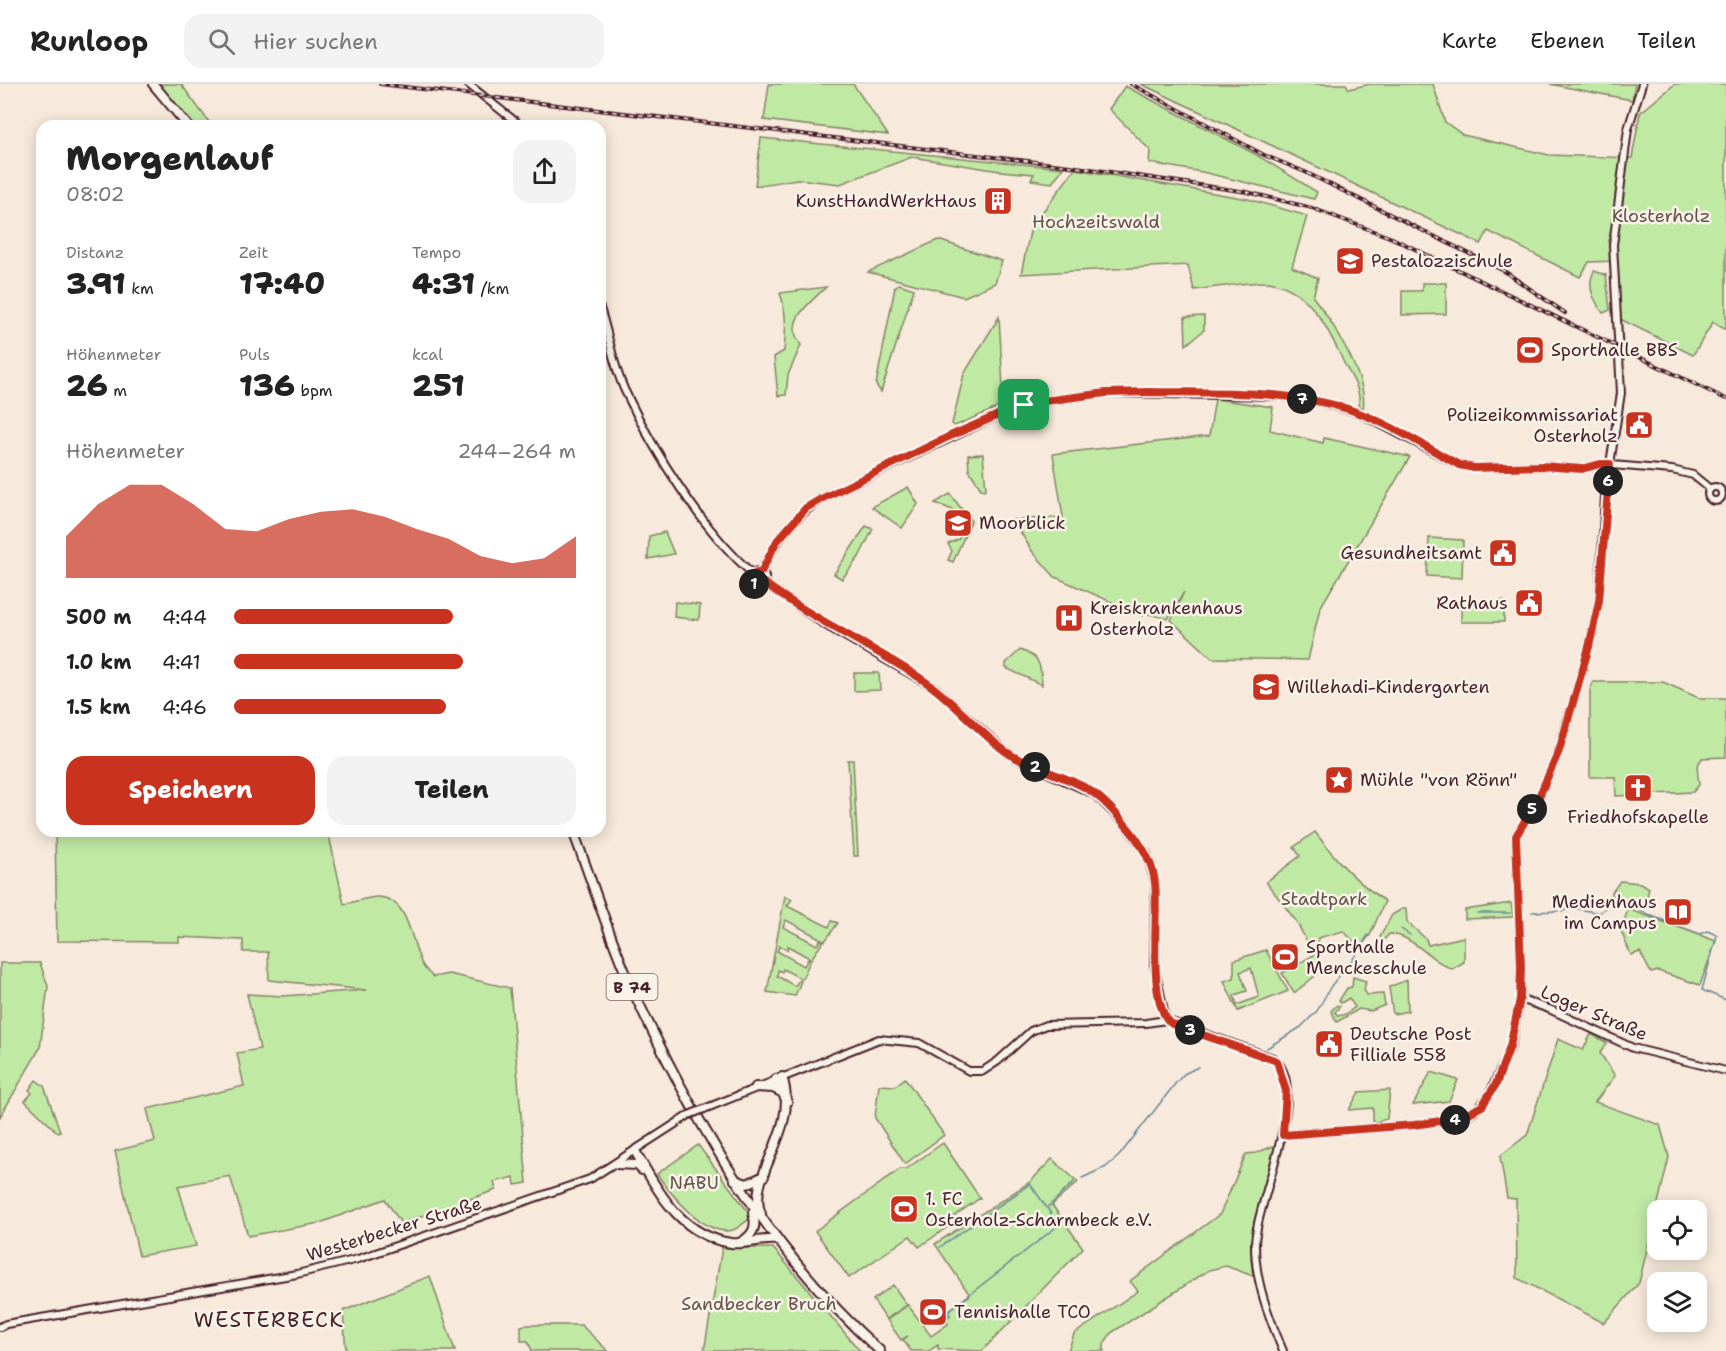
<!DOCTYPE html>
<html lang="de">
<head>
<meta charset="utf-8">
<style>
  :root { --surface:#fff; --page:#f2f2f2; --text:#222; --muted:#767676; --line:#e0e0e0; --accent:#c8321e }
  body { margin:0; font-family:"Shantell Sans",sans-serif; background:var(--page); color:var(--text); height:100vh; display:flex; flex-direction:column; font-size:22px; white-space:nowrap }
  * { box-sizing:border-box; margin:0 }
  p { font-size:20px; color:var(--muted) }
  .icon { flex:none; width:33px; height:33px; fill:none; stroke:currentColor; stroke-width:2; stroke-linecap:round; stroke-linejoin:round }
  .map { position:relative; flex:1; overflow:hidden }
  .drawer { position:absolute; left:36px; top:36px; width:570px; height:717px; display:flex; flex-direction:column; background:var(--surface); border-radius:18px; box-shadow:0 3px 15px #0003 }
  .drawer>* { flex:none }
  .fabs { position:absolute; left:1647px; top:1116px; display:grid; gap:12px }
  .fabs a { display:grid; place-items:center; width:60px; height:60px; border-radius:12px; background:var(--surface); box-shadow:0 3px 15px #0003; font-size:30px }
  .pin { position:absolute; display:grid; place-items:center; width:51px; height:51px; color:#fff; margin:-26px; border-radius:12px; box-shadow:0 3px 9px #0006 }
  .km { position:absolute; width:30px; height:30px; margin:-15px; border-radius:50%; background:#222; color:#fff; font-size:16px; line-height:30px; text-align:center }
  .round { display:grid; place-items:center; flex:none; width:63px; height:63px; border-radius:18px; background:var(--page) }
  .head { display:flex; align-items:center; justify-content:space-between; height:102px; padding:0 30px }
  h1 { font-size:33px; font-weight:800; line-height:45px }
  .figures { display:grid; grid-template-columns:repeat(3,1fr); gap:9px; height:102px; padding:6px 30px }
  .figures div { display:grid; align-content:center }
  .figures b { font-size:30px; font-weight:800 }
  .figures small { font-size:16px; font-weight:400 }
  .figures p { font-size:16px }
  .chart { height:168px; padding:12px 30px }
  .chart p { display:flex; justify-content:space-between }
  .chart svg { width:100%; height:108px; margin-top:6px; fill:var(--accent); opacity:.7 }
  .action { display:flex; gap:12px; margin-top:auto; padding:12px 30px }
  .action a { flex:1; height:69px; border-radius:18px; background:var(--accent); color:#fff; font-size:24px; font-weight:800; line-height:69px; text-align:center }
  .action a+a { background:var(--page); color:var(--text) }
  ul { padding:0 30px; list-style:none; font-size:20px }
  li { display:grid; grid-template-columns:96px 72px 1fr; align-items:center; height:45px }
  li i { height:15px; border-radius:8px; background:var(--accent) }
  header { display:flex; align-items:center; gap:36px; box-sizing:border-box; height:84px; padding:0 30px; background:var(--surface); border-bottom:2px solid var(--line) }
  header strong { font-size:28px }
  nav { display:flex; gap:33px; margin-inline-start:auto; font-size:21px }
  .search { width:420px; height:54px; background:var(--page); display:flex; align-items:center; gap:15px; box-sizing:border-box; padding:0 21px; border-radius:18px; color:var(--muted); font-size:22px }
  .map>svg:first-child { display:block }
</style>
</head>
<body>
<header>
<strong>Runloop</strong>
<div class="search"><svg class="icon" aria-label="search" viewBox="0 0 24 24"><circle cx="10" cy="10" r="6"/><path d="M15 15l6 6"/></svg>Hier suchen</div>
<nav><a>Karte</a><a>Ebenen</a><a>Teilen</a></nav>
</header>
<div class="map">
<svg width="1726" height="1267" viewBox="0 0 1726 1267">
  <rect width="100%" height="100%" fill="#f7e9db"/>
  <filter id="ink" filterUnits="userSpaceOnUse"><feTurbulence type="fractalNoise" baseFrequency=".0167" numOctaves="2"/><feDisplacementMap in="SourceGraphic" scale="12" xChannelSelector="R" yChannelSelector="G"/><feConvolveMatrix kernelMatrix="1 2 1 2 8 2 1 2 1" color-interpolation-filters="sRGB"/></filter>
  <g filter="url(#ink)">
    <g fill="#c0e9a4" stroke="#858468" stroke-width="1.5" fill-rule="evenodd">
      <polygon points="158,0 181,0 212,42 191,42"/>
      <polygon points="769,0 853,0 888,51 764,36"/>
      <polygon points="1141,0 1346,0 1349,5 1370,0 1433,0 1445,38 1463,51 1549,71 1632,74 1640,29 1675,0 1726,0 1726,246 1713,238 1693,271 1620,235 1616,177 1589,178 1580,193 1488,147 1481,160"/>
      <polygon points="1550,0 1635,0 1632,16"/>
      <polygon points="1125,2 1255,70 1317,108 1314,115 1202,88 1149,79 1150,66 1109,25"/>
      <polygon points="761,54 1063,84 1052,99 1031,96 1034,90 1000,87 912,73 840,100 797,95 755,102"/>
      <path d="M 1075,85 L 1248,115 L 1307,132 L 1292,183 L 1318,194 L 1313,213 C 1332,237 1369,295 1363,325 L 1358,321 C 1363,309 1350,290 1344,279 C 1329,246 1309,203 1268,198 C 1252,197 1213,204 1194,206 L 1188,181 L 1021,190 L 1031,143 Z"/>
      <polygon points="938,156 1002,177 995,199 964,213 868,188"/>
      <path d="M 1594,187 L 1606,191 L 1610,226 L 1603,229 C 1594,216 1586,203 1594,187 Z"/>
      <polygon points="1422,199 1446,199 1446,230 1402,231 1402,207 1422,207"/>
      <polygon points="899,200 914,205 881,308 876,301 895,203"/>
      <path d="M 826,203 C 809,220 783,237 801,261 L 788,291 L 786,311 L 778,312 L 774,273 L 784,267 C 786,246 787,229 780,209 Z"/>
      <polygon points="1204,232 1204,246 1186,261 1185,233"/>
      <polygon points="999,233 1004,321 955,342 952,340 964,290"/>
      <polygon points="1215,315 1273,323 1270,346 1323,359 1324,354 1410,373 1320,524 1308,576 1212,574 1171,536 1184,508 1168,535 1145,529 1143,532 1055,493 1032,467 1013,436 1063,433 1053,370 1209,352"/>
      <polygon points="983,370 986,406 981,405 969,386 968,371"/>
      <polygon points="908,403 918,420 902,444 872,423"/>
      <polygon points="950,410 971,437 953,478 948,476 952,467 948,460 959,455 964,438 960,436 958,428 935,419"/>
      <polygon points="866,442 873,445 859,473 842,495 834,490"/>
      <polygon points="665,448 674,470 648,475 649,452"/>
      <polygon points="1429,454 1463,456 1462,494 1427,492"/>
      <rect x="1461" y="517" width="43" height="21"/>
      <polygon points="675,518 700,521 699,536 674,533"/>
      <path d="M 1020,566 C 1040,573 1041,580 1042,601 L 1006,584 L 1006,579 Z"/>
      <polygon points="854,589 879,589 880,606 854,607"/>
      <polygon points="1593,598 1663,598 1699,614 1726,614 1726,673 1702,674 1697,682 1699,701 1693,708 1616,712 1615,693 1590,693 1590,606"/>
      <polygon points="853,676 858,772 854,772 848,676"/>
      <path d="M 55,747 L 328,747 L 344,820 C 355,818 366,814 376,813 C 409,812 411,858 421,878 C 423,884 429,889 433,893 L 449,890 L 510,904 L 527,1099 L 515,1101 L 514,1093 L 494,1098 L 496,1106 L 401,1139 L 385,1115 L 320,1139 L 248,1152 L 230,1092 L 178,1102 L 196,1162 L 139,1172 L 115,1067 L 155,1057 L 147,1025 L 244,1002 L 237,969 L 260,965 L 247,910 L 283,912 L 366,906 L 269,896 L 268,868 L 243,868 L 243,856 L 179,853 L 179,858 L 57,857 Z"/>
      <path d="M 1315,748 C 1336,776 1356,798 1385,817 L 1370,851 L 1360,863 L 1343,847 L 1318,854 L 1321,887 L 1294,909 L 1282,889 L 1314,871 L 1296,837 L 1266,798 L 1300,772 L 1294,763 Z"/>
      <polygon points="1620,797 1640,799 1649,804 1645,822 1610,811"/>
      <polygon points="785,812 792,815 787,822 829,843 832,837 838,839 825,857 786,836 783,843 817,861 820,856 823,858 811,875 788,862 787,866 780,862 777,867 804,882 808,875 810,877 802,895 783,885 782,888 778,886 777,892 795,902 799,896 801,897 795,912 767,908"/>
      <polygon points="1511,819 1513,833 1465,835 1465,826"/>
      <path d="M 1402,825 L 1406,825 L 1407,838 L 1426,855 L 1428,861 L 1464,853 L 1464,878 L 1452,885 C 1430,877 1412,850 1389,850 L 1383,857 L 1380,853 L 1392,831 Z"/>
      <polygon points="1628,825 1716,857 1700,901 1658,887 1651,889 1640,868 1631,871 1621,847"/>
      <path d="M 1266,866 L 1288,907 L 1238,927 L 1224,897 L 1234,894 L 1234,876 ZM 1251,884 L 1259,913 L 1237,921 L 1234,911 L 1247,907 L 1240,888 Z"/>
      <polygon points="0,879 40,879 48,902 40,964 0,1033"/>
      <polygon points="1353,893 1366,897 1364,906 1367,911 1383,910 1385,921 1371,927 1359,925 1337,938 1331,927 1337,921 1340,922 1335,928 1338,932 1346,930 1355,923 1349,914 1341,919 1339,917 1347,904 1352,903"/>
      <polygon points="1407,896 1408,927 1393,930 1389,903"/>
      <polygon points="1591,950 1607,959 1600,969 1615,992 1595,1018 1660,1041 1669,1073 1639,1199 1604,1239 1517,1194 1516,1115 1507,1114 1500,1072 1527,1051 1558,955 1583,966"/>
      <polygon points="1431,988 1458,996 1449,1017 1413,1021"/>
      <polygon points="905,994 944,1051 905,1080 875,1034 879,1001 895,1002"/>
      <polygon points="36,996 44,1002 60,1047 57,1048 25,1017 32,1009 29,1006"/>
      <polygon points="1390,1006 1387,1035 1373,1039 1373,1024 1349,1026 1359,1008"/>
      <polygon points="943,1059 980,1114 947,1137 949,1142 919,1163 910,1152 849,1194 815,1147 900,1085 906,1085"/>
      <path d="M 698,1061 L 752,1133 C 747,1136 739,1144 733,1146 C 706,1154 670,1109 657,1090 Z"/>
      <path d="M 1276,1061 C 1267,1113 1244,1134 1253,1192 L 1226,1182 L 1209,1186 L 1111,1249 L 1104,1260 L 1104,1267 L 1068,1267 L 1074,1250 L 1138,1207 L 1130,1197 L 1220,1130 L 1246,1070 L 1256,1069 Z"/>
      <polygon points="1052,1075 1078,1098 1052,1121 1083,1164 982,1267 938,1265 938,1261 929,1267 911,1267 903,1256 908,1252 901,1256 887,1236 908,1221 931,1252 948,1240 945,1235 950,1231 948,1227 970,1211 935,1160 1030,1098"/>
      <polygon points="722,1164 773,1164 860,1267 704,1267"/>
      <polygon points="430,1192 455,1267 346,1267 343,1227"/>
      <polygon points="893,1201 907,1221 886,1235 873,1216"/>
      <polygon points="525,1241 581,1241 608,1267 532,1267 528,1257 521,1257 521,1242"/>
    </g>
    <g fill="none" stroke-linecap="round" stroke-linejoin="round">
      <g stroke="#6a8697" stroke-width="1.5">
        <polyline points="1562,827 1574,824 1599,829 1617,815 1649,831 1700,850 1707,847 1717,851 1702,906 1726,916"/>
        <polyline points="1532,828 1558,827"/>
        <polyline points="1477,829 1510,829"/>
        <polyline points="1401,845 1410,851"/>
        <polyline points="1267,964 1301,943 1317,927 1331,902 1356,871 1368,851"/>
        <polyline points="1082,1094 1106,1083 1119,1072 1175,1000 1184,990 1198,983"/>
        <polyline points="1048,1123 1075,1097"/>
        <polyline points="940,1163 1030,1100 1059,1141 948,1227 950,1232"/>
      </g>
      <g stroke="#4a1f2b" stroke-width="10">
        <g id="tertiary">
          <polyline points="468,0 521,42"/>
          <path d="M 600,224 C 609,251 613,282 625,307 C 654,368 702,446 753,490"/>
          <circle cx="1715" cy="410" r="7"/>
          <circle cx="758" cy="494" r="7"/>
          <path d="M 761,487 C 776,457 793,434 821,415 L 1012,325 L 1037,318 L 1106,309 L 1283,312 L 1320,318 L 1359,329 L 1459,381 L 1475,384 L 1542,382 L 1582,385 L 1600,380 L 1672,386 L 1693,391 L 1710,405"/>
          <polyline points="764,499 825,541 935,604 1004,666 1019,676 1094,710 1124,739 1147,770 1155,799 1154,880 1166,936"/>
          <polyline points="1520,915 1549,925 1633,964 1726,987"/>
          <path d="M 1166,936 L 1273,974 C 1313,1003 1255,1119 1255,1161 C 1255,1198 1269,1233 1283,1267"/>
          <polyline points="704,1025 879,955 919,959 969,987 983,987 998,977 1031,947 1046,941 1146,939 1166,936"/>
          <polyline points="1283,1051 1414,1041 1460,1034 1475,1027 1488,1013 1511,962 1520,915 1521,883 1516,752 1538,715 1559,667 1589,563 1599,517 1605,412 1621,309 1613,161 1628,45 1642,0"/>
          <polyline points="0,1243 6,1240 297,1190 358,1175 590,1095 689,1031"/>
        </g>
      </g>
      <g stroke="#4a1f2b" stroke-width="12">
        <g id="primary">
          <polyline points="153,0 188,42"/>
          <path d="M 573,747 C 594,802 611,860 636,913 C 698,1045 771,1169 880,1267"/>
          <polyline points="776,995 787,1018"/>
          <polyline points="756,1003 773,1004 781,1008"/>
          <path d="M 635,1067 C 658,1106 679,1151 731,1159 C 746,1161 761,1154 777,1156"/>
          <polyline points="616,1080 637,1081 642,1086"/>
          <polyline points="735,1096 747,1100 764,1092"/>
          <path d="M 761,1130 C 745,1092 801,1047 782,993"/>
          <path d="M 741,1158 C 754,1151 757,1142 753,1129"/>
        </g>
      </g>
      <use href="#tertiary" stroke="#f7f3e8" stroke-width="6"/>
      <use href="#primary" stroke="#f7f3e8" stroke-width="8"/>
      <g stroke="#4a1f2b" stroke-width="4">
        <g id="rail">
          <polyline points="380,0 1070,82 1247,108 1312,124 1392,154 1726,315"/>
          <polyline points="1131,0 1264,71 1305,88 1504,187 1565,229"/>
        </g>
      </g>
      <use href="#rail" stroke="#f7f3e8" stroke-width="1.5" stroke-dasharray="4.5" stroke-linecap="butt"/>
      <g stroke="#4a1f2b" stroke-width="10" stroke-linecap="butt">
        <polyline id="tertiary-bridge" points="689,1031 704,1025"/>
      </g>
      <use href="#tertiary-bridge" stroke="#f7f3e8" stroke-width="6"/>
    </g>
  </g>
  <g fill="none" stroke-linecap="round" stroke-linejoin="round" filter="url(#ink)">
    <g stroke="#fff" stroke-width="12">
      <path id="route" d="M 1148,308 C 1214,309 1285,305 1348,325 C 1387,338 1423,361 1459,381 L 1474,384 L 1542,382 L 1582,385 L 1600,380 L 1610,380 L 1599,517 L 1589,563 L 1559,667 L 1538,715 L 1516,752 L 1521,883 L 1520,915 L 1510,962 L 1496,1000 L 1482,1022 L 1460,1034 L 1414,1041 L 1283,1051 L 1286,1007 L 1277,977 L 1172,940 C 1146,922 1159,828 1155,799 C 1153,780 1144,765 1133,750 C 1119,733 1103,713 1084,703 C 1059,689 1029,684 1005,667 C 976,646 953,616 923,596 C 871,561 814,536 764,499 L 756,501 L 752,498 L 753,490 L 761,488 L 777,457 L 806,424 L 821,415 L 948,353 L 1012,325 L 1036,318 L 1106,309 Z"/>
    </g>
    <use href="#route" stroke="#c8321e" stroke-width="8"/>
  </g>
  <defs>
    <g id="building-square" transform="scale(1.5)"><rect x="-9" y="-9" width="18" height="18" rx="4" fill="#c8321e" stroke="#f7f3e8"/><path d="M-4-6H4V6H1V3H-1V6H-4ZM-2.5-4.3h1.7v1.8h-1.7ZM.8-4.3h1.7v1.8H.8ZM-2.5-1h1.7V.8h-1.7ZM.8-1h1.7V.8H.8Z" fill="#fff"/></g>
    <g id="school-square" transform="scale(1.5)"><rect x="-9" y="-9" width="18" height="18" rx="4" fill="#c8321e" stroke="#f7f3e8"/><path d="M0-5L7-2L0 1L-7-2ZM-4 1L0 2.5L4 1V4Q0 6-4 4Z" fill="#fff"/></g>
    <g id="stadium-square" transform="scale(1.5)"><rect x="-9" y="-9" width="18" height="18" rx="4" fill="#c8321e" stroke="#f7f3e8"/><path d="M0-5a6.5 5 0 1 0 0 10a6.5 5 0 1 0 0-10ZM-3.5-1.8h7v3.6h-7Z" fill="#fff"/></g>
    <g id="civic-square" transform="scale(1.5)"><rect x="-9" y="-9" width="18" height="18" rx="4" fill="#c8321e" stroke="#f7f3e8"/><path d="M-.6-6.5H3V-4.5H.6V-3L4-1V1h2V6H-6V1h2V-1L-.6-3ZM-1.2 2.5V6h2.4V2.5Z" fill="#fff"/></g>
    <g id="hospital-square" transform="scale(1.5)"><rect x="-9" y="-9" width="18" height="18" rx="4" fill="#c8321e" stroke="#f7f3e8"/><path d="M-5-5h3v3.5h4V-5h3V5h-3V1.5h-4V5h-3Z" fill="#fff"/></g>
    <g id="sight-square" transform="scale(1.5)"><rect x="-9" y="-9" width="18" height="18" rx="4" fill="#c8321e" stroke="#f7f3e8"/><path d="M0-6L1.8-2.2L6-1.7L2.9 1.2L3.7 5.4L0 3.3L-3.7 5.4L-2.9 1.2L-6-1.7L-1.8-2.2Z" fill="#fff"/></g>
    <g id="church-square" transform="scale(1.5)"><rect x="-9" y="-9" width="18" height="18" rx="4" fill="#c8321e" stroke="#f7f3e8"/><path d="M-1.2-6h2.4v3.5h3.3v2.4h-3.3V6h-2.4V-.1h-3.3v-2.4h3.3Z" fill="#fff"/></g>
    <g id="library-square" transform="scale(1.5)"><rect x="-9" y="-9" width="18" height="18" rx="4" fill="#c8321e" stroke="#f7f3e8"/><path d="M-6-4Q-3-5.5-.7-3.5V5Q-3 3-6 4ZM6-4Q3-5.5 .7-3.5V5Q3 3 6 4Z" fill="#fff"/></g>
  </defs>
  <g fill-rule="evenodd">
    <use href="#building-square" x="998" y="117"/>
    <use href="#school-square" x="1350" y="177"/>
    <use href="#stadium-square" x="1530" y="266"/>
    <use href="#civic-square" x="1639" y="341"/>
    <use href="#school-square" x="958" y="439"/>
    <use href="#civic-square" x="1503" y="469"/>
    <use href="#civic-square" x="1529" y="519"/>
    <use href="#hospital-square" x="1069" y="534"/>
    <use href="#school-square" x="1266" y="603"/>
    <use href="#sight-square" x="1339" y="696"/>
    <use href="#church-square" x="1638" y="704"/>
    <use href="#library-square" x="1678" y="828"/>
    <use href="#stadium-square" x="1285" y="873"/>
    <use href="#civic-square" x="1329" y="960"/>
    <use href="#stadium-square" x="904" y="1125"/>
    <use href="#stadium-square" x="933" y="1228"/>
  </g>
  <g text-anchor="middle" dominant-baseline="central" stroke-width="5" stroke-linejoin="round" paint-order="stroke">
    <rect fill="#f7f3e8" stroke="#7e5f64" stroke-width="1.5" x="606.5" y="890" width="51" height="26" rx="4.5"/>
    <g font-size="16" font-weight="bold" fill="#4a1f2b">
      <text x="632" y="903">B 74</text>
    </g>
    <g font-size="18" fill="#4a1f2b" stroke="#f7f3e8" text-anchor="start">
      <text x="977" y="117" text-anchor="end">KunstHandWerkHaus</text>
      <text x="1371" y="177">Pestalozzischule</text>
      <text x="1551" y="266">Sporthalle BBS</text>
      <text x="1618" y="331" text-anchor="end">Polizeikommissariat<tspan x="1618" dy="21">Osterholz</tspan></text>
      <text x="979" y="439">Moorblick</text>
      <text x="1482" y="469" text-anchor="end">Gesundheitsamt</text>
      <text x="1508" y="519" text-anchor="end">Rathaus</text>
      <text x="1090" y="524">Kreiskrankenhaus<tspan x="1090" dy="21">Osterholz</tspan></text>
      <text x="1287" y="603">Willehadi-Kindergarten</text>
      <text x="1360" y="696">Mühle "von Rönn"</text>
      <text x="1638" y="733" text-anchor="middle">Friedhofskapelle</text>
      <text x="1657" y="818" text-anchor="end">Medienhaus<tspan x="1657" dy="21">im Campus</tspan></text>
      <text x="1306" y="863">Sporthalle<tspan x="1306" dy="21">Menckeschule</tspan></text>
      <text x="1350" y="950">Deutsche Post<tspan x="1350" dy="21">Filliale 558</tspan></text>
      <text x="925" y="1115">1. FC<tspan x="925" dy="21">Osterholz-Scharmbeck e.V.</tspan></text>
      <text x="954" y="1228">Tennishalle TCO</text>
    </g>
    <g font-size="18" fill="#685249" stroke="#f7f3e8">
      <text x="1661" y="132">Klosterholz</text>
      <text x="1096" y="138">Hochzeitswald</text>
      <text x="1324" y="815">Stadtpark</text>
      <text x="694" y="1099">NABU</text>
      <text x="759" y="1220">Sandbecker Bruch</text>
    </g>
    <g font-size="18" fill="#4a1f2b" stroke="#f7f3e8">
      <text transform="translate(1594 929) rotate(23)">Loger Straße</text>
      <text transform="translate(394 1145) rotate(-17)">Westerbecker Straße</text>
    </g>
    <g font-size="21" letter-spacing="1.5" fill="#4a1f2b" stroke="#f7f3e8">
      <text x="269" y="1236">WESTERBECK</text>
    </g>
  </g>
</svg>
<div class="fabs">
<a><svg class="icon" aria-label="locate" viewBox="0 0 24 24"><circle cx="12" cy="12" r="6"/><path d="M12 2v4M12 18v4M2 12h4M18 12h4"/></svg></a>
<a><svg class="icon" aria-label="layers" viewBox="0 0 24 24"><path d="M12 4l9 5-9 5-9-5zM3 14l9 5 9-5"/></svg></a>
</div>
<div class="pin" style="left:1024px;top:321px;background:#1e9e55"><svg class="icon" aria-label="arrive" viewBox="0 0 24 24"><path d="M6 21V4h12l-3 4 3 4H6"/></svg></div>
<b class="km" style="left:754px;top:500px">1</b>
<b class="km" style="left:1035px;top:683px">2</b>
<b class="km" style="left:1190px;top:946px">3</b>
<b class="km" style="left:1455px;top:1036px">4</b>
<b class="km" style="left:1532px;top:725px">5</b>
<b class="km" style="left:1608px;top:397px">6</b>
<b class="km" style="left:1302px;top:315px">7</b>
<section class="drawer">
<div class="head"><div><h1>Morgenlauf</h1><p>08:02</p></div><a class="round"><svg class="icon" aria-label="share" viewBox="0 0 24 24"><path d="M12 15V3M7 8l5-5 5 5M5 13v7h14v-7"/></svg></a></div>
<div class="figures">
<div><p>Distanz</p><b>3.91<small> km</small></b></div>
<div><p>Zeit</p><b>17:40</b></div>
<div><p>Tempo</p><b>4:31<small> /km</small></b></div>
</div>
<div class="figures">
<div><p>Höhenmeter</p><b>26<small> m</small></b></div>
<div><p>Puls</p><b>136<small> bpm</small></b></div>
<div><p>kcal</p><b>251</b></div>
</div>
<div class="chart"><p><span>Höhenmeter</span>244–264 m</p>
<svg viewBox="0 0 160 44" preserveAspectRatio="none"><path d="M0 44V27L10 14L20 6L30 6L40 14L50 24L60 25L70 20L80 17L90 16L100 19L110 24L120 28L130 35L140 38L150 36L160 27V44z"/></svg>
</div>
<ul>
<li><b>500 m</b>4:44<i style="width:64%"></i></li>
<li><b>1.0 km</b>4:41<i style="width:67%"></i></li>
<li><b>1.5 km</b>4:46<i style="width:62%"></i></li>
</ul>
<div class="action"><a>Speichern</a><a>Teilen</a></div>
</section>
</div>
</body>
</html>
